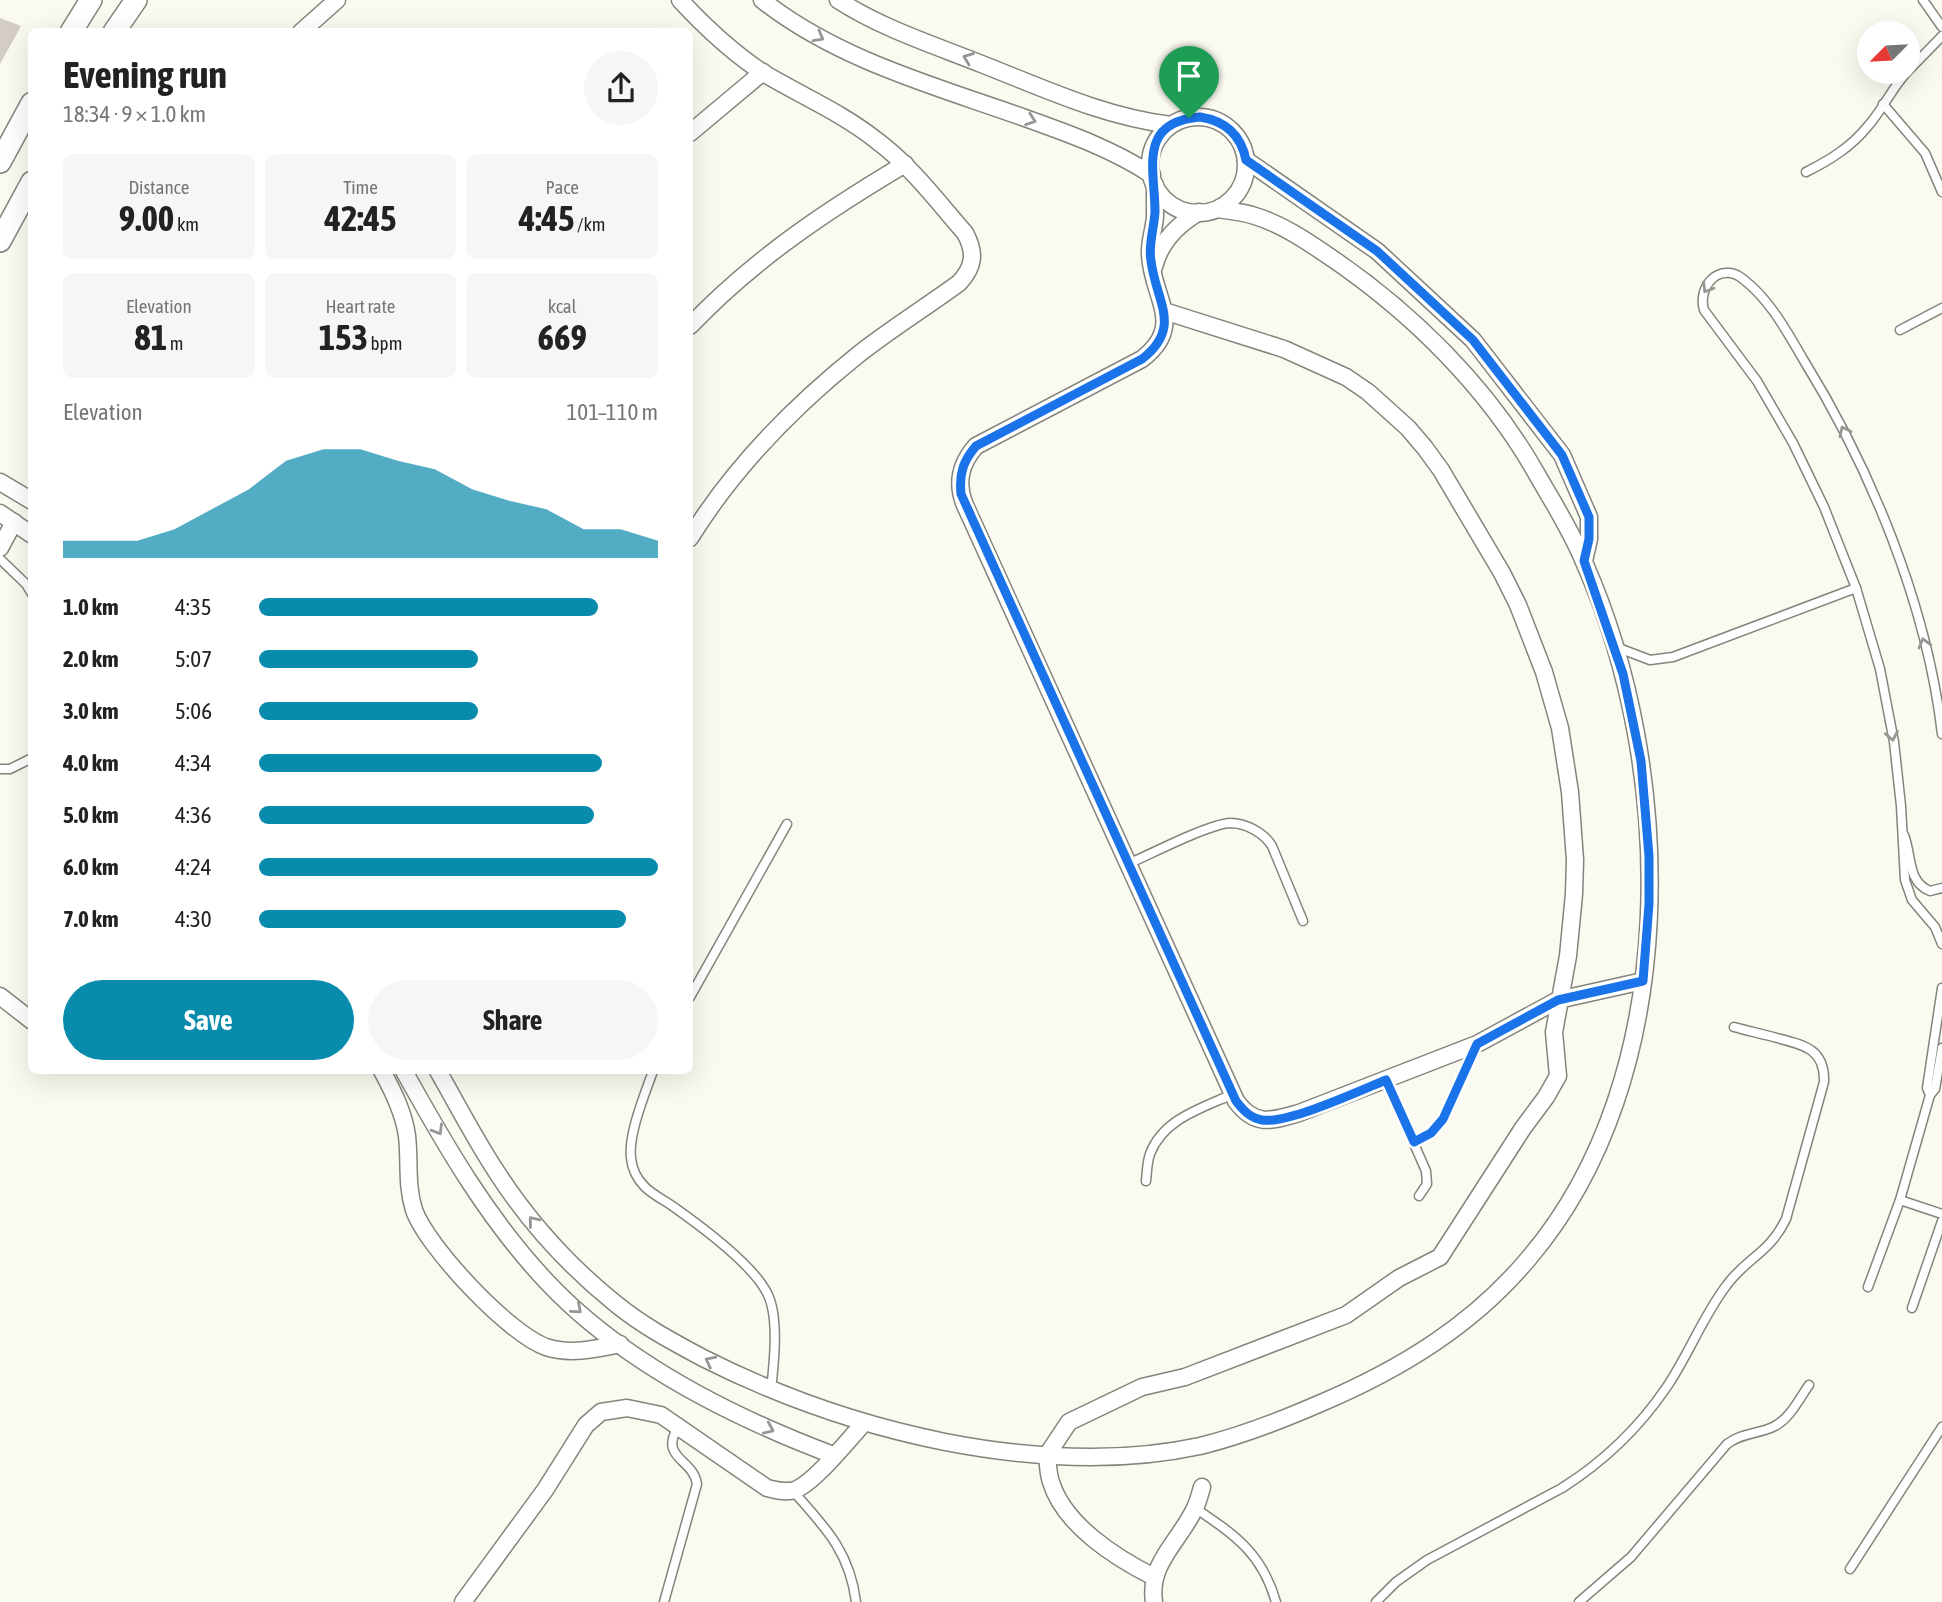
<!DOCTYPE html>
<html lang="en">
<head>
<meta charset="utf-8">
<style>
  :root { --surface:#fff; --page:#f6f6f6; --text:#222; --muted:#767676; --accent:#098bac }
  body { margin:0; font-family:"Asap Condensed",sans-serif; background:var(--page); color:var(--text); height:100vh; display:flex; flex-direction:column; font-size:26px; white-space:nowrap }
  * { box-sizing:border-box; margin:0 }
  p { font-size:23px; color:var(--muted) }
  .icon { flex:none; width:38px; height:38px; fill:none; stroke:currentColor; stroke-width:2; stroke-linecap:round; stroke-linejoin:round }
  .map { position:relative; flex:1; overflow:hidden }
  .details { position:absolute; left:28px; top:28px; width:665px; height:1046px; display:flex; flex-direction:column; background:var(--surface); border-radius:10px; box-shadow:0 7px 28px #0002 }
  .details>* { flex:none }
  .needle { width:46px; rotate:246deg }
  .tools { position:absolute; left:1857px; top:21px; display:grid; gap:14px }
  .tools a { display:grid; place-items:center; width:63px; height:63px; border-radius:50%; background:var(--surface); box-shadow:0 7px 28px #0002; font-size:35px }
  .pin { position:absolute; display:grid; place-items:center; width:60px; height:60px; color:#fff; margin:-72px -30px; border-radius:50% 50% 50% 0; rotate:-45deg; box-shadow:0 0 7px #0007 }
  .pin .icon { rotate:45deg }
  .round { display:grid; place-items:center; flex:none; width:74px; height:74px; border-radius:37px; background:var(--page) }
  .head { display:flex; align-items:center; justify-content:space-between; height:119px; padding:0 35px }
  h1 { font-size:38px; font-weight:700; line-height:52px }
  .stats { display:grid; grid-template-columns:repeat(3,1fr); gap:10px; height:119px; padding:7px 35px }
  .stats div { display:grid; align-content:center; border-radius:10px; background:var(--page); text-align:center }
  .stats b { font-size:35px; font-weight:700 }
  .stats small { font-size:19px; font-weight:400 }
  .stats p { font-size:19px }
  .chart { height:196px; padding:14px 35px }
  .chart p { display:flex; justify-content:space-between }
  .chart svg { width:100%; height:126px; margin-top:7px; fill:var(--accent); opacity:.7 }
  .primary-button { display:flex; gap:14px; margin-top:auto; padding:14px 35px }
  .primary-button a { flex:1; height:80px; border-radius:42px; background:var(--accent); color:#fff; font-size:28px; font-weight:700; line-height:80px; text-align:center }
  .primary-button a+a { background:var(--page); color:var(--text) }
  ul { padding:0 35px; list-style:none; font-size:23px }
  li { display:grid; grid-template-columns:112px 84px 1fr; align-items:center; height:52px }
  li i { height:18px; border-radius:9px; background:var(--accent) }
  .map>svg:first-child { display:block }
</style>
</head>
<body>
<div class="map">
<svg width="1942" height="1602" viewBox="0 0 1942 1602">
  <rect width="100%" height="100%" fill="#fbfaf0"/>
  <polygon fill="#d4ccc6" points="0,18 21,26 0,64"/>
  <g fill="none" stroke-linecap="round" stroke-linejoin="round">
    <g stroke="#85847c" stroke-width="11">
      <g id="service">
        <polyline points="1923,0 1942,27"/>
        <polyline points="1908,71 1942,36"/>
        <polyline points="1883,104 1925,153 1942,192"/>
        <path d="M 1806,172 C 1830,160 1851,147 1868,126 C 1883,109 1892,88 1907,72"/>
        <polyline points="1900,330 1942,308"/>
        <polyline points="0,559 26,584 32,594"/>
        <polyline points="1616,647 1650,660 1673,657 1856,588"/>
        <path d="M 1942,734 C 1927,605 1871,469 1803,359 C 1786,330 1770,300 1743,279 C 1720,261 1697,286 1704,310 L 1757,381 L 1793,443 L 1824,507 L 1856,588 L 1880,669 L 1894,742 L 1901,806 L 1905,880 L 1912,900 L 1935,927 L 1942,944"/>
        <polyline points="0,769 10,769 32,758"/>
        <path d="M 1904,835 C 1912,855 1907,882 1930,891 L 1942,888"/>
        <path d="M 1128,864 C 1151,854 1209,824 1230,823 C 1246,823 1264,833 1272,846 L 1303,921"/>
        <polyline points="1942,988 1927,1088 1930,1095 1935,1089 1942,1048"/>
        <polyline points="690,997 787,824"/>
        <path d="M 653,1071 C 645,1094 628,1134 631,1158 C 632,1169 637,1179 645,1187 C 652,1194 662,1199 671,1205 C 698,1224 755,1266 768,1295 C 779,1318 774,1364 771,1390"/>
        <polyline points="1386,1080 1426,1171 1427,1184 1419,1196"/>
        <polyline points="1414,1142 1431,1133 1443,1119 1476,1045"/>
        <path d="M 1146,1181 C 1147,1172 1147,1162 1150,1154 C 1163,1119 1202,1108 1233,1094"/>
        <polyline points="1900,1200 1942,1214"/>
        <polyline points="1868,1287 1900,1200 1930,1095"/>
        <polyline points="1912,1308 1942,1221"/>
        <path d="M 793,1491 C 825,1527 850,1552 856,1602"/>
        <path d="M 1195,1508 C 1235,1535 1262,1553 1276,1602"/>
        <polyline points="1850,1569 1942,1427"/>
        <path d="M 664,1602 L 697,1484 C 693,1458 659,1459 678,1427"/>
        <path d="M 1376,1602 L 1396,1582 L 1427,1560 L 1562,1488 C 1603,1462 1638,1429 1666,1388 C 1688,1356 1702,1318 1726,1286 C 1746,1258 1769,1254 1786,1219 L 1824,1082 C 1825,1049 1804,1045 1777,1038 C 1763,1034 1748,1031 1734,1027"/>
        <path d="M 1579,1602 L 1631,1557 L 1727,1444 C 1741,1433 1758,1434 1773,1427 C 1790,1419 1799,1399 1809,1385"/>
      </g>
    </g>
    <g stroke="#85847c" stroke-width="19">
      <g id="minor">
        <path d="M 680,0 C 705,27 734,54 765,74 C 802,96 842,113 876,140 C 911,166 937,201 965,233 C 976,253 974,267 959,283 C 926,307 891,329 859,354 C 794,406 734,467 690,538"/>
        <path d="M 762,0 C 838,60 935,86 1025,118 C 1070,134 1112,149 1152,175"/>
        <path d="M 838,0 C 883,29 934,45 984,65 C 1045,89 1105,117 1171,125"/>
        <polyline points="301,32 337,0"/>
        <circle cx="1198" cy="165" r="48"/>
        <polyline points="690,133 763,72"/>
        <polyline points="1246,160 1377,251 1473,340 1562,455 1589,517 1589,539 1584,561"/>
        <path d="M 1155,185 C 1155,195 1155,207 1155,217 C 1154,230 1149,242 1150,255 C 1152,298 1186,325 1142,359 L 976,446 C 961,463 956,481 964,503 L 1236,1101 C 1255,1127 1272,1121 1299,1113 L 1477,1044 L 1558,1000 L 1643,981"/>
        <path d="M 1154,267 C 1160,242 1177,225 1199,212"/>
        <path d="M 690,326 C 754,259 826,211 905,164"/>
        <polyline points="0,482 32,501"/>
        <polyline points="0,513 32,535"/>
        <polyline points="0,548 14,522"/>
        <polyline points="0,996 32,1021"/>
        <path d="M 382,1071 C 393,1091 404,1113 407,1136 C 410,1161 406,1185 414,1210 C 427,1247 509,1334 546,1347 C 570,1355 596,1349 620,1344"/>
        <path d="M 404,1071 C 445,1145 489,1221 548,1283 C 623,1362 732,1417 833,1455"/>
        <path d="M 438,1071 C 457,1104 475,1139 496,1171 C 528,1221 570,1267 616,1304 C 643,1326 673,1342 703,1358 C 780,1397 860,1425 945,1442 C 1028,1458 1117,1464 1200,1446 C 1241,1436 1282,1420 1321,1403 C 1401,1369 1473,1325 1529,1258 C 1683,1077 1676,769 1584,562 C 1571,530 1552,501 1535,471 C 1487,387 1413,314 1333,259 C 1308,242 1284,225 1255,216 C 1243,212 1230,211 1218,209"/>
        <path d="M 1154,1577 C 1116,1558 1064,1525 1051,1482 C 1048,1474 1048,1463 1047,1455 L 1069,1422 L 1142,1387 L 1185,1377 L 1346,1315 L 1399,1278 L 1440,1257 L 1523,1128 L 1546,1097 L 1558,1076 L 1554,1032 L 1568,956 L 1574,894 L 1575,860 L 1570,792 L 1560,728 L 1544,672 L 1518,605 L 1502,573 L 1441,470 L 1425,448 L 1408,428 L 1368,392 L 1346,377 L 1284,349 L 1164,311"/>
        <path d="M 463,1602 L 545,1490 L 586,1425 L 601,1412 L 627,1408 L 661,1415 L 767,1488 C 776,1490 786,1493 795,1490 C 815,1482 848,1440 864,1423"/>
        <path d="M 1154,1602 C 1148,1563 1180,1541 1195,1508 C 1198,1502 1200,1494 1202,1487"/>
      </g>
    </g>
    <g stroke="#85847c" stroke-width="24">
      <g id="tertiary">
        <polyline points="71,32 91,0"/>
        <polyline points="114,32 136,0"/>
        <polyline points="0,162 32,103"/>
        <polyline points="0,241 32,182"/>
      </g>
    </g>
    <use href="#service" stroke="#fff" stroke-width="8"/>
    <use href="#minor" stroke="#fff" stroke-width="16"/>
    <use href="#tertiary" stroke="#fff" stroke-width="21"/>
  </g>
  <defs><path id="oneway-chevron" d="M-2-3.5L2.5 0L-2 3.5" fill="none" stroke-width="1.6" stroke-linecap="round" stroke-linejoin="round" transform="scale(1.75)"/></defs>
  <g stroke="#969694">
    <use href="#oneway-chevron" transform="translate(819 37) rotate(29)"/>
    <use href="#oneway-chevron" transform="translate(968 58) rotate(-159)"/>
    <use href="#oneway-chevron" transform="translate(1031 120) rotate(20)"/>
    <use href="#oneway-chevron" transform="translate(1707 288) rotate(122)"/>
    <use href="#oneway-chevron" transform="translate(1844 431) rotate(-116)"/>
    <use href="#oneway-chevron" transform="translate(1924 643) rotate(-105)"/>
    <use href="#oneway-chevron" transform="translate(1892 736) rotate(80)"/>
    <use href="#oneway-chevron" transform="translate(438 1130) rotate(59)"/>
    <use href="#oneway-chevron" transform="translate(533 1221) rotate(-129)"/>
    <use href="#oneway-chevron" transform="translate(577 1309) rotate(41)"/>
    <use href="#oneway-chevron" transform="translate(710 1361) rotate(-153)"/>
    <use href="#oneway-chevron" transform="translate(769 1429) rotate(24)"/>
  </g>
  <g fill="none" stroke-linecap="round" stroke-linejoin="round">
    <g stroke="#fff" stroke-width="14">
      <path id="route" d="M 1200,117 C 1226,121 1241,135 1246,160 L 1377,251 L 1473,340 L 1562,455 L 1589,517 L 1589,539 L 1584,561 L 1623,674 L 1641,761 L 1649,856 L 1649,904 L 1643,981 L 1558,1000 L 1477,1044 L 1443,1119 L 1431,1133 L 1414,1142 L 1386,1080 C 1359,1091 1288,1124 1262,1120 C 1250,1118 1243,1110 1236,1101 L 961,494 C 959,474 963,461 976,446 L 1142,359 C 1183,327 1156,302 1151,261 C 1148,245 1154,229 1155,212 C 1155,169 1137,122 1200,117 Z"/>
    </g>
    <use href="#route" stroke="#1a73e8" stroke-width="9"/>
  </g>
</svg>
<div class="tools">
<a><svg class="needle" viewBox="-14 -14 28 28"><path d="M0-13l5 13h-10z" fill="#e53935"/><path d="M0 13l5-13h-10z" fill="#767676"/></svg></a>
</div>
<div class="pin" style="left:1189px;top:118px;background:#1e9e55"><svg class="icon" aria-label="arrive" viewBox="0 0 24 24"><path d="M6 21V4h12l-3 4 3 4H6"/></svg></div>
<section class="details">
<div class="head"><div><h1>Evening run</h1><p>18:34 · 9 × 1.0 km</p></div><a class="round"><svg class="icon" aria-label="share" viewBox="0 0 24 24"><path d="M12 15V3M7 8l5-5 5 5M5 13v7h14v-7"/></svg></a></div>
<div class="stats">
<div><p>Distance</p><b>9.00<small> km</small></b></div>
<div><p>Time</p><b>42:45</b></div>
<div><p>Pace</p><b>4:45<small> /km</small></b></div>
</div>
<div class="stats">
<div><p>Elevation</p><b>81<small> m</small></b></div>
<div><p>Heart rate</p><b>153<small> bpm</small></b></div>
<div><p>kcal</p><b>669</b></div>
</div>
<div class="chart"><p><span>Elevation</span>101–110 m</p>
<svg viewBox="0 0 160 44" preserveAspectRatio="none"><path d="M0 44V38L10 38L20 38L30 34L40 27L50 20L60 10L70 6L80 6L90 10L100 13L110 20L120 24L130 27L140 34L150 34L160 38V44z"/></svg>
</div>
<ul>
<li><b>1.0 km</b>4:35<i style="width:85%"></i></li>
<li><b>2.0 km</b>5:07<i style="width:55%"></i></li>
<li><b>3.0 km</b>5:06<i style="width:55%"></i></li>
<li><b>4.0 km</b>4:34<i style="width:86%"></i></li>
<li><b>5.0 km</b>4:36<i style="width:84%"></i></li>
<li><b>6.0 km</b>4:24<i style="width:100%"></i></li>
<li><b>7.0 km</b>4:30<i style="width:92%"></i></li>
</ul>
<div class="primary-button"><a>Save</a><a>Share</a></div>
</section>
</div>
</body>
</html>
